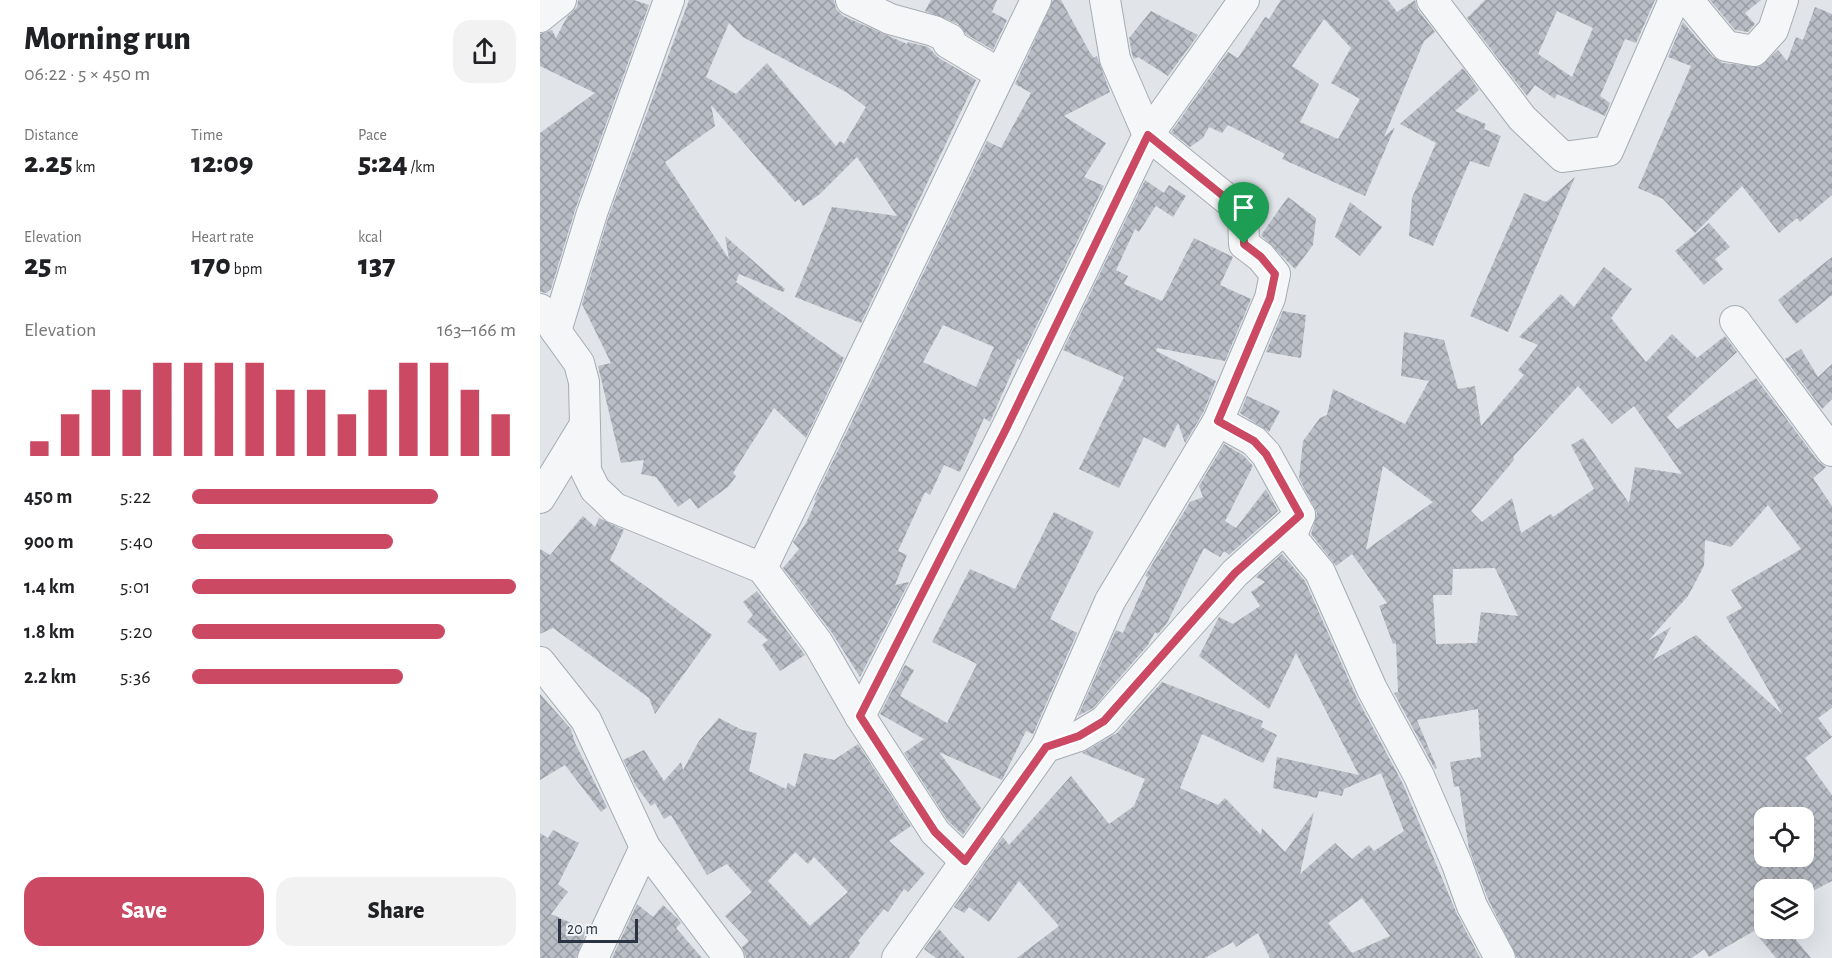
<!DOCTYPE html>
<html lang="en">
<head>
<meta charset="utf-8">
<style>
  :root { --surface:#fff; --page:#f2f2f2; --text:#202124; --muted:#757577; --accent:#cb4963 }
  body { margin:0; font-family:"Alegreya Sans",sans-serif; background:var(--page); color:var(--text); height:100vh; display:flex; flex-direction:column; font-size:22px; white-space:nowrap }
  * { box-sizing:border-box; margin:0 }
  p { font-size:20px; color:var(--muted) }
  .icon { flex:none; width:33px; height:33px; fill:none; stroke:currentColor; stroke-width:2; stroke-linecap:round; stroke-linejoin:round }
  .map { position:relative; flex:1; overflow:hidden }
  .panel { display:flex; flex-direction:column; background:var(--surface); width:540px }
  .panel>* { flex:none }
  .buttons { position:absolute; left:1214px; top:807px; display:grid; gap:12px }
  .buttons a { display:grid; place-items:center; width:60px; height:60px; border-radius:12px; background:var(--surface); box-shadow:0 6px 24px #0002; font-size:30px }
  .scale { position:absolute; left:18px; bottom:15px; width:80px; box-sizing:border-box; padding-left:6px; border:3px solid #2a3341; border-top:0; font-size:16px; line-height:21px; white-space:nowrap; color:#2a3341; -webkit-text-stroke:4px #f1f4f7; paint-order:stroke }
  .pin { position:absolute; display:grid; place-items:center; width:51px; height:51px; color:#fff; margin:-62px -26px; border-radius:50% 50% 50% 0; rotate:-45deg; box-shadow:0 0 6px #0007 }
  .pin .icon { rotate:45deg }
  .round { display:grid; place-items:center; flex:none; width:63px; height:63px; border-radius:18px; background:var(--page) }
  .overview { display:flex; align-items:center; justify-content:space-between; height:102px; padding:0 24px }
  h1 { font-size:33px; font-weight:800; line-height:45px }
  .stats { display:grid; grid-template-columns:repeat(3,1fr); gap:9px; height:102px; padding:6px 24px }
  .stats div { display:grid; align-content:center }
  .stats b { font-size:30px; font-weight:800 }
  .stats small { font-size:16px; font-weight:400 }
  .stats p { font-size:16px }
  .chart { height:168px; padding:12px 24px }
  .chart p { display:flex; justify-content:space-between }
  .chart svg { width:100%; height:108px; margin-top:6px; stroke:var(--accent); stroke-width:6 }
  .primary-button { display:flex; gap:12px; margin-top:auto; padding:12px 24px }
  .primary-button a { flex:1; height:69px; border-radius:18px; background:var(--accent); color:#fff; font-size:24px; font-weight:800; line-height:69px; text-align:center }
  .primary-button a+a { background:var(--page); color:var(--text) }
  ul { padding:0 24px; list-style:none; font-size:20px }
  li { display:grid; grid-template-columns:96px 72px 1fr; align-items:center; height:45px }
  li i { height:15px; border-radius:8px; background:var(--accent) }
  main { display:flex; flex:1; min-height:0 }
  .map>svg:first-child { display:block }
</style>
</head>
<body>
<main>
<section class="panel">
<div class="overview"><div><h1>Morning run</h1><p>06:22 · 5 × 450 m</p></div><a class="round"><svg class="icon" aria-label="share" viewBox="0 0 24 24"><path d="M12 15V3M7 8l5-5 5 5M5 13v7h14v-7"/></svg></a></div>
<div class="stats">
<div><p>Distance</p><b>2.25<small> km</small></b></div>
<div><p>Time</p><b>12:09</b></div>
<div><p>Pace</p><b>5:24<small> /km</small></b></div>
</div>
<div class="stats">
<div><p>Elevation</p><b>25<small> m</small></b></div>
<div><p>Heart rate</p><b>170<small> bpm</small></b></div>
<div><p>kcal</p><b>137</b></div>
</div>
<div class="chart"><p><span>Elevation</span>163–166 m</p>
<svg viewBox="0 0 160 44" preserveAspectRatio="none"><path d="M5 44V38M15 44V27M25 44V17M35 44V17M45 44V6M55 44V6M65 44V6M75 44V6M85 44V17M95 44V17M105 44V27M115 44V17M125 44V6M135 44V6M145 44V17M155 44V27"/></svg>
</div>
<ul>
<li><b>450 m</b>5:22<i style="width:76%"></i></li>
<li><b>900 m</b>5:40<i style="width:62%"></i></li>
<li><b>1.4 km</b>5:01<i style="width:100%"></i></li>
<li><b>1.8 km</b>5:20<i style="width:78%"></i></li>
<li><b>2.2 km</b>5:36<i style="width:65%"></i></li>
</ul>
<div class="primary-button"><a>Save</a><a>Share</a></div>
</section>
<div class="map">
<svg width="1292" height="958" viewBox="0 0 1292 958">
  <defs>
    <pattern id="building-cross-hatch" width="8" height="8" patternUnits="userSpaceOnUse" patternTransform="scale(1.5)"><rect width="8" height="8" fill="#b9bec6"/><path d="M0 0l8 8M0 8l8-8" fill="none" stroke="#979ba2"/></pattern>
  </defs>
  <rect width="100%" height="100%" fill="#e1e5ea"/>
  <g fill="url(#building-cross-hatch)" fill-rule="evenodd">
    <polygon points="38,0 94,0 109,5 36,207 11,289 6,293 0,292 0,133 55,93 0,66 0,34 12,30 16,38 27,17 37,7"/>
    <path d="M 149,0 L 294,0 L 296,9 L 303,16 L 367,44 L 368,42 L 388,47 L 399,58 L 436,80 L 321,323 L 255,297 L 292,207 L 357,216 L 317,157 L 280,194 L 263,206 L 259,199 L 255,202 L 171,105 L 175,126 L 125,162 L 189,259 L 185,236 L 245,289 L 243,292 L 199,274 L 196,282 L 304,358 L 266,438 L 234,408 L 193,473 L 196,476 L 189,486 L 158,509 L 150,498 L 138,507 L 116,477 L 101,474 L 104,460 L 81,463 L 58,366 L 71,363 L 42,304 L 68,218 ZM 189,23 L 203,37 L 306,92 L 326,107 L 304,144 L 300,141 L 296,146 L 227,63 L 196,94 L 166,77 Z"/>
    <polygon points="391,0 457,0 452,12 467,20 453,50 426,34 418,24 385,11"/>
    <path d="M 513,0 L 521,0 L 549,51 L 554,58 L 557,56 L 570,92 L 524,116 L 566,143 L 544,177 L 564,186 L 480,360 L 478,358 L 450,422 L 444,418 L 420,472 L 404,465 L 390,495 L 385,492 L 358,551 L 367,555 L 355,585 L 369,582 L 320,677 L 292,633 L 243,568 L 259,549 L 253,542 L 266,523 L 276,501 L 274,500 L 447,141 L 461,148 L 491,93 L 475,84 ZM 403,325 L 454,347 L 436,387 L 383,362 Z"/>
    <path d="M 741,0 L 848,0 L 857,12 L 875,0 L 878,10 L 895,32 L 884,41 L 844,137 L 855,127 L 825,196 L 742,159 L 745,154 L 688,125 L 682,133 L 669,127 L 663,138 L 650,147 L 631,132 L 688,52 L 698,58 L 725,17 L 729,19 ZM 784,19 L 811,48 L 791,83 L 820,99 L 798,139 L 760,122 L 779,84 L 752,66 Z"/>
    <path d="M 945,0 L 1115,0 L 1096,43 L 1085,39 L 1060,96 L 1070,103 L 1065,116 L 1017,94 L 1015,99 L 995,85 L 987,96 L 927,18 ZM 1017,11 L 1053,28 L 1032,77 L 998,54 Z"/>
    <polygon points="1170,0 1221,0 1205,13 1215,24 1208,32 1195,30"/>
    <polygon points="1275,7 1292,14 1292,195 1260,222 1257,218 1239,233 1202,186 1155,233 1123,199 1098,188 1151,66 1128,57 1143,22 1173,57 1183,63 1219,67 1238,50 1247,61 1256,37 1263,40"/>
    <polygon points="611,11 658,35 628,76 598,57 594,59 592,54 589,38"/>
    <polygon points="923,68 939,90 915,111 946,124 944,129 961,136 949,167 930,161 893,246 869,236 872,198 896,143 860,124"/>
    <polygon points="1035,177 968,332 930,316 984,193 1006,202"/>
    <polygon points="605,180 624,193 629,185 646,196 633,217 616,206 617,204 599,232 595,229 576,270 588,276 584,284 622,301 654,238 693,257 680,285 711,299 685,361 617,348 616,351 676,381 663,413 645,443 638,423 625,448 604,437 579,488 539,469 584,377 523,350"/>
    <polygon points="748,197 776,218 773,245 755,269 721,235"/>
    <polygon points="810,202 842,227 820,256 795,237"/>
    <polygon points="1169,223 1190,247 1175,259 1183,269 1164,285 1135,251"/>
    <polygon points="1292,257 1292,295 1256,324 1238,300"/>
    <path d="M 1064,267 L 1092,289 L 1071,318 L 1106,362 L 1132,334 L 1157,358 L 1185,336 L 1197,352 L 1127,417 L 1137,429 L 1216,378 L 1278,461 L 1286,467 L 1273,478 L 1292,506 L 1292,708 L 1278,718 L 1292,737 L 1265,758 L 1292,795 L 1292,881 L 1263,896 L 1263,890 L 1224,890 L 1224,928 L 1246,928 L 1271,958 L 1236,958 L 1214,931 L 1169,957 L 1164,949 L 1152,958 L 977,958 L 948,899 L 929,849 L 919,786 L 914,787 L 910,762 L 941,757 L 938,709 L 877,720 L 897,768 L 895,769 L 854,693 L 858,692 L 856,643 L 853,644 L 839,606 L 847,603 L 812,554 L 796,566 L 771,534 L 777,513 L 759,478 L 763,441 L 780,418 L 787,415 L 793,389 L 865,424 L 889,381 L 861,376 L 864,332 L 904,340 L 918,389 L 935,386 L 941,426 L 984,375 L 978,370 L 998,345 L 979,337 L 1021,294 L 1034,307 ZM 1038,386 L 1072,424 L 1094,406 L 1142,474 L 1095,467 L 1089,503 L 1043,438 L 1031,445 L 1054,489 L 1013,517 L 1011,514 L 981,533 L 972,498 L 942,522 L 931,511 L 974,460 L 973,457 ZM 843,466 L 893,502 L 826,550 ZM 1228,505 L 1261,549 L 1191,590 L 1202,608 L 1186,617 L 1243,715 L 1156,635 L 1113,660 L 1131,627 L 1108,641 L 1148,596 L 1164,566 L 1165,540 L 1191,547 ZM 955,568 L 978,616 L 941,612 L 937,643 L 896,644 L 893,595 L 912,595 L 913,569 ZM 1224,818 L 1263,818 L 1263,856 L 1224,856 Z"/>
    <polygon points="743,311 766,315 761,358 726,352"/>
    <polygon points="1261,349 1278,377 1292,364 1292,399 1282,409 1245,359"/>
    <polygon points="707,396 740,411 729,432 700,413"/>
    <polygon points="684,444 703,455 713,466 685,521 696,528 726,489 738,511 689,555 684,551 680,557 664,548 627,623 618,634 615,632 608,645 553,708 538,716 576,630 583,633 608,577 605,576 650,502 663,497 659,486"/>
    <polygon points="514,512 554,532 510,619 537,633 493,734 486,731 462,780 399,752 441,808 423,835 408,821 364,753 384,739 340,714 365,665 374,670 360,696 407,723 437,664 392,642 430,569 475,589"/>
    <polygon points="43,516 55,527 59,518 84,530 70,560 172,635 115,714 109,698 13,628 0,634 0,549 10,555"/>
    <path d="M 742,554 L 765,581 L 816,696 L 863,784 L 916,912 L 940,958 L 730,958 L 718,933 L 696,947 L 693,942 L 665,958 L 477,958 L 519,926 L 479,881 L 449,922 L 429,907 L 424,913 L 414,907 L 463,837 L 469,845 L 531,776 L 569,824 L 594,806 L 605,779 L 542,753 L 577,733 L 622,682 L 723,721 L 721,727 L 737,735 L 723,763 L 662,734 L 640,788 L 678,805 L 685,798 L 721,835 L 722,828 L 745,852 L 774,812 L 760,874 L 795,843 L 812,859 L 829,845 L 834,851 L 864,831 L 841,773 L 804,789 L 802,796 L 779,791 L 777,798 L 733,788 L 737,757 L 819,775 L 756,653 L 729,709 L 659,656 L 679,617 L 693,624 L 720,606 L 711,592 L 725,582 L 716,577 ZM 822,898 L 850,936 L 812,953 L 788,923 Z"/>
    <polygon points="217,591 265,655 240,671 222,645 228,640 207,622 213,615 203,602"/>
    <polygon points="0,694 31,729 35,743 67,807 61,812 25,765 0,780"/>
    <path d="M 179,718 L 202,730 L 217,733 L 209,771 L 246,789 L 248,783 L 255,787 L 264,753 L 294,760 L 318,744 L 371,826 L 349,841 L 385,873 L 368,892 L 364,889 L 348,912 L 344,909 L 318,941 L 320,943 L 309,958 L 206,958 L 202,947 L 209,941 L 185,916 L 212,892 L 187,864 L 167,875 L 131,815 L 124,819 L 115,803 L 111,806 L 96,786 L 83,760 L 104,750 L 124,781 L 141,762 L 143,770 L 159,741 ZM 255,852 L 268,864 L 274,857 L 308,892 L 270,926 L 228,881 Z"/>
    <polygon points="13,830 39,843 18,884 28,892 11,914 47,930 36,958 0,958 0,833 8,838"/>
    <polygon points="97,904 113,917 123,905 138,919 141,923 136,928 162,958 72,958"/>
    <polygon points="399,929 407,938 425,958 396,958 384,949"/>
  </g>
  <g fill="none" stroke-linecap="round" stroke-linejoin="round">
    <g stroke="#a6acb4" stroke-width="32">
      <g id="minor">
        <polyline points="311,0 350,19 394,31 410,39 408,43 460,74"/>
        <polyline points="892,0 982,118 1023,157 1068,151 1134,0"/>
        <polyline points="1148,0 1186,46 1214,51 1233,30 1243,0"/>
        <polyline points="0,17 21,0"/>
        <polyline points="0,309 39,363 44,382 46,471 55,489 75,508 222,568 278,643 320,716 395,832 425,861"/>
        <polyline points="1195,321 1292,451"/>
        <polyline points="16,331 52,213 129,0"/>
        <polyline points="0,498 44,426"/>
        <polyline points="760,515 751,537 780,572 832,689 879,776 917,864 932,906 960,958"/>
        <polyline points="222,568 496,0"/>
        <polyline points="0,662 46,720 105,847 189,958"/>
        <polyline points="320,716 466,429 608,135 704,0"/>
        <polyline points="506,747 570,601 678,421 730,298 735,274 721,257 704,244 703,212 608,135 575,59 565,0"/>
        <polyline points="53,958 105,847"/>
        <polyline points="357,958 506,747 539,736 564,721 695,573 760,515 726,454 714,441 678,421"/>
      </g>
    </g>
    <use href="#minor" stroke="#f4f6f8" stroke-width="30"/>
  </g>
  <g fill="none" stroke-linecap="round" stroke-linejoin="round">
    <g stroke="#fff" stroke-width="12">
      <polygon id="route" points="608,135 703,212 704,244 721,257 735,274 730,298 678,421 714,441 726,454 760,515 695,573 564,721 539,736 506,747 425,861 395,832 320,716 466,429"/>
    </g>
    <use href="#route" stroke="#cb4963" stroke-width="8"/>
  </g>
</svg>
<div class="buttons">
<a><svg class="icon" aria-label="locate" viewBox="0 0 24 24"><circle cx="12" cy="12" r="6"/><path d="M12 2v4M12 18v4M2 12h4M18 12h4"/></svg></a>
<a><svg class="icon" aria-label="layers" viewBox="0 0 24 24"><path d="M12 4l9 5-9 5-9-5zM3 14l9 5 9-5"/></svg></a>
</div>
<div class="scale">20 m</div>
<div class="pin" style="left:704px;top:244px;background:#1e9e55"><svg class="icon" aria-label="arrive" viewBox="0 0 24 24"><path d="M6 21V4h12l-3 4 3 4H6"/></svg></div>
</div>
</main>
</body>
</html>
